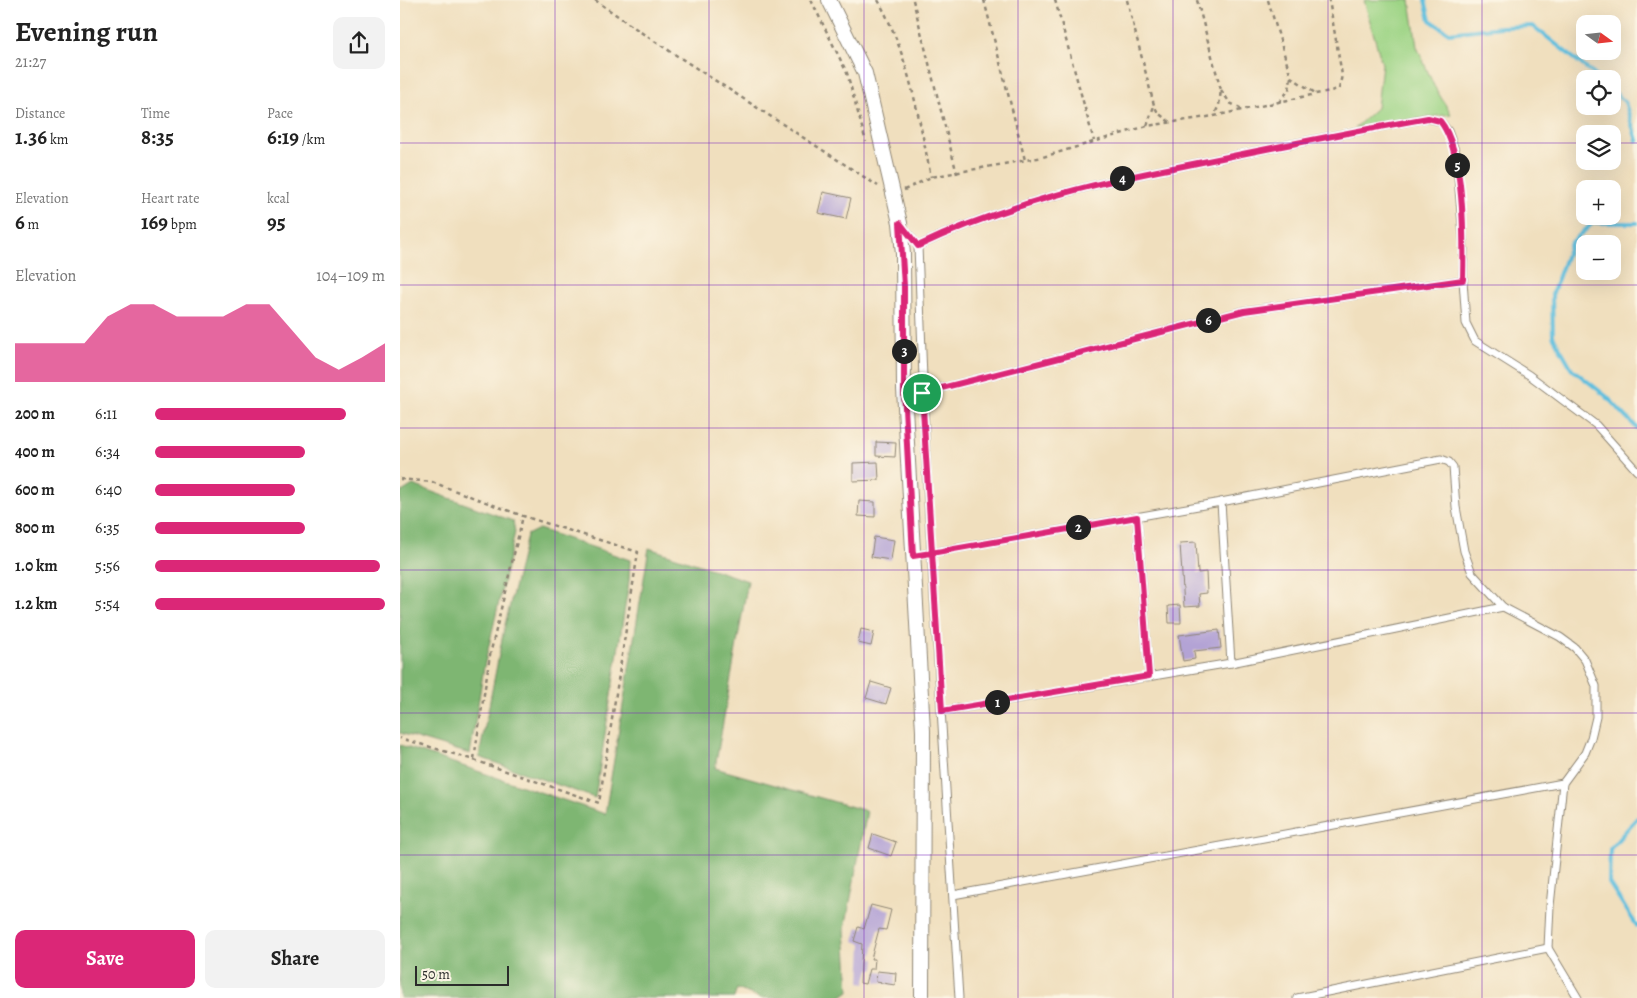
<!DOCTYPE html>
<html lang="en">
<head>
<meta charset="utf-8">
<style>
  :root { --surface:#fff; --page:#f2f2f2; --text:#222; --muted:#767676; --accent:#db2777 }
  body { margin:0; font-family:Alegreya,serif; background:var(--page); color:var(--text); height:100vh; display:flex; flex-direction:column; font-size:19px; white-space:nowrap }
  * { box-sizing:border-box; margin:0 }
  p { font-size:16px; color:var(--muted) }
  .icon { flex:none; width:28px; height:28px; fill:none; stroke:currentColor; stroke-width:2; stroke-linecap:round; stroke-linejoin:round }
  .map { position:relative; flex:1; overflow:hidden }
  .details { display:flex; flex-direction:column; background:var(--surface); width:400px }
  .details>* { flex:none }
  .needle { width:32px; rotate:105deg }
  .buttons { position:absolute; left:1176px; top:15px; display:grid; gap:10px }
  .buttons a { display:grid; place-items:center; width:45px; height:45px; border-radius:10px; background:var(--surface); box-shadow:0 5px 20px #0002; font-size:25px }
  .scale { position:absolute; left:15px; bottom:12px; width:94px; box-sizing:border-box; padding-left:5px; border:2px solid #2b2b2b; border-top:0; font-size:14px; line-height:18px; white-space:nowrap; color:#2b2b2b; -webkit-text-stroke:4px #fcf5e5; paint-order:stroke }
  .pin { position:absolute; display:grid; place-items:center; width:42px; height:42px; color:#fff; margin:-21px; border:2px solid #fff; border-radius:50%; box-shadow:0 1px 5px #0007 }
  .km { position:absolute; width:25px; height:25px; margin:-12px; border-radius:50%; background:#222; color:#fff; font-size:14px; line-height:25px; text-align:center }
  .round { display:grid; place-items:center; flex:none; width:52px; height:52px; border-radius:10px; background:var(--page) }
  .head { display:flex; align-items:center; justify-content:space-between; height:85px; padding:0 15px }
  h1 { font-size:28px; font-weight:700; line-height:38px }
  .figures { display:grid; grid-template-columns:repeat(3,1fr); gap:8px; height:85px; padding:5px 15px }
  .figures div { display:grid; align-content:center }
  .figures b { font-size:21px; font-weight:700 }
  .figures small { font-size:14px; font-weight:400 }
  .figures p { font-size:14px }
  .chart { height:140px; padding:10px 15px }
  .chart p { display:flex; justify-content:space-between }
  .chart svg { width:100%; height:90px; margin-top:5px; fill:var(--accent); opacity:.7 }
  .action { display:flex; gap:10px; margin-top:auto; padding:10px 15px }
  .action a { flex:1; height:58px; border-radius:10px; background:var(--accent); color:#fff; font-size:20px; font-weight:700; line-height:58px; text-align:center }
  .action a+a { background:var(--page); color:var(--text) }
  ul { padding:0 15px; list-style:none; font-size:16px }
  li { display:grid; grid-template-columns:80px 60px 1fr; align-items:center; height:38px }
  li i { height:12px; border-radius:6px; background:var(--accent) }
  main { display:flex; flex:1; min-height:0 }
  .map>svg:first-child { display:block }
</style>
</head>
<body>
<main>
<section class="details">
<div class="head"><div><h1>Evening run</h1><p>21:27</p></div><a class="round"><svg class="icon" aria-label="share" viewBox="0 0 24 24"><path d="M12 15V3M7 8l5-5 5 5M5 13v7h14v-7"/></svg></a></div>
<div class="figures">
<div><p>Distance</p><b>1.36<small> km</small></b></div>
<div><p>Time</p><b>8:35</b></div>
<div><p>Pace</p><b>6:19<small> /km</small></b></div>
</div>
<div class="figures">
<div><p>Elevation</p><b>6<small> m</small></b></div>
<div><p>Heart rate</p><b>169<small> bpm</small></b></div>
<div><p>kcal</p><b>95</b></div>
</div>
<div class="chart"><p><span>Elevation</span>104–109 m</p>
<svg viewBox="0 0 160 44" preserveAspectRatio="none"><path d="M0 44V25L10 25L20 25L30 25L40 12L50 6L60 6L70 12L80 12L90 12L100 6L110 6L120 19L130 32L140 38L150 32L160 25V44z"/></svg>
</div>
<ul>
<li><b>200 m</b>6:11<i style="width:83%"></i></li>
<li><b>400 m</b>6:34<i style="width:65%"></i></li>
<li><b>600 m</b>6:40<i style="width:61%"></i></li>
<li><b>800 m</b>6:35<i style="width:65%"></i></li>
<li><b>1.0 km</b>5:56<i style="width:98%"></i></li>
<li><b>1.2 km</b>5:54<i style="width:100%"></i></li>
</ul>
<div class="action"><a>Save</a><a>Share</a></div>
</section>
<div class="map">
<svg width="1237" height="998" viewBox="0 0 1237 998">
  <rect width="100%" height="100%" fill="#fcf5e5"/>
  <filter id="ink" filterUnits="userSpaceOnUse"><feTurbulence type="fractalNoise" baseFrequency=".02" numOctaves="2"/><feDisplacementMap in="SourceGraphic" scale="10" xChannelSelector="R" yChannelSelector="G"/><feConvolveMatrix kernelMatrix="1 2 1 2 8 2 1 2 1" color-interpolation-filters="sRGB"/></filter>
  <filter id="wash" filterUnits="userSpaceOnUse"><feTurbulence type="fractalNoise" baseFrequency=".0096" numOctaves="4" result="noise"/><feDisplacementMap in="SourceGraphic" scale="20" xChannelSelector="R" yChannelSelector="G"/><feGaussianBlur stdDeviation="1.12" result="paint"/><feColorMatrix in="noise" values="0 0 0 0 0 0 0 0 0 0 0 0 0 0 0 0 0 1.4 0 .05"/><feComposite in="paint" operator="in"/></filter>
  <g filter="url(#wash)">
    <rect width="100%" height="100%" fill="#f0dfbe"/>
    <polygon fill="#9dd485" stroke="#648058" points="964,0 1010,0 1017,47 1034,86 1051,114 955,128 977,108 982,64"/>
    <g fill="#7eb672" stroke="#54704e">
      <polygon points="13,485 113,521 115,532 84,667 70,754 0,733 0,493"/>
      <polygon points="139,529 230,560 229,581 195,798 79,757 104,629 127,535"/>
      <polygon points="249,548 348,581 315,768 467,811 445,929 449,991 439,998 361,998 337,989 334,998 0,998 0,745 205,814"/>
    </g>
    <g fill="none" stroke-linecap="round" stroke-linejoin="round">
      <g stroke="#60bfde" stroke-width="4">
        <polyline points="1025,0 1030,20 1049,33 1101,27 1133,26 1200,79"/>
        <polyline points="1212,90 1225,102 1237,141"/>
        <polyline points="1237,223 1193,223 1171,243 1152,295 1153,336 1172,369 1206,396 1237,428"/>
        <polyline points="1237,818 1210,849 1209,883 1237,926"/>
      </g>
    </g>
    <g id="blocks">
      <g fill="#b3a3d5">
        <polygon points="423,192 451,198 446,219 418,213"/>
        <polygon points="476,442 496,443 495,457 476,456"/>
        <polygon points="478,462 479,480 453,481 453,463"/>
        <polygon points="459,501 475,502 475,517 458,516"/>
        <polygon points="474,537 494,540 491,560 471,557"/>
        <polygon points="796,542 798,573 806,572 807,593 799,594 800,606 784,607 780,543"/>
        <polygon points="780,605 781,623 769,623 768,606"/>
        <polygon points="461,629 474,632 471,646 458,643"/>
        <polygon points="819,630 821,648 794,651 795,659 783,661 779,635"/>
        <polygon points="471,682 491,688 486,704 466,698"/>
        <polygon points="473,834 496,842 491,856 469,848"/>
        <polygon points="471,905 491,910 486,930 479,929 471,959 475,959 474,969 469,969 465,984 460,983 462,944 454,941 458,927 464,929"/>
        <polygon points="477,971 496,973 495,985 476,982"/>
      </g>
    </g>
  </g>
  <g filter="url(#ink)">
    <use href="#blocks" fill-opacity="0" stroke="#8e8574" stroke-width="1"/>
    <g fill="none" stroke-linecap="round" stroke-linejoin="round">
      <g stroke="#8e8574" stroke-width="9">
        <g id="lane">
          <polyline points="503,227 518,246 527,484 559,998"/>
          <path d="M 518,246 C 600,207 689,184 778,167 C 861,150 944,133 1027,118 L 1040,121 L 1048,131 L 1056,153 L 1064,249 L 1063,280 L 1066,323 L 1075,341 L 1129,375 L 1196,425 L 1237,471"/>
          <polyline points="522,393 843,311 1063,280"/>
          <polyline points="821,502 831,663"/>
          <polyline points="737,517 749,676"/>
          <polyline points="513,556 821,502 1041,459 1049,462 1053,467 1056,507 1064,551 1072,573 1103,607 1160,637 1175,648 1185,660 1196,686 1196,717 1191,738 1185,753 1163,783 1150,906 1148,948 1178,998"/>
          <polyline points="543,711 831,663 1103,607"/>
          <polyline points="553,895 1163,783"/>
          <polyline points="897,998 1148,948"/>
        </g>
      </g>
      <g stroke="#8e8574" stroke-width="16">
        <polyline id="street" points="429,0 465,73 500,223 503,254 504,389 523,731 522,998"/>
      </g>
      <g stroke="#8e8574" stroke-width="2.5" stroke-dasharray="4 4" stroke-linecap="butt">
        <polyline points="195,0 245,35 478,186"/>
        <polyline points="411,0 447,73 466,142"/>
        <path d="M 478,0 C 508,53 519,118 531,177"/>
        <polyline points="513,0 557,174"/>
        <polyline points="584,0 625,160"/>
        <polyline points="655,0 694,141"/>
        <polyline points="727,0 754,105 758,113 771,123"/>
        <polyline points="797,0 821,90 819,105 814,116"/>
        <polyline points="868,0 891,77 915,93"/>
        <polyline points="821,90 830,103 842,109"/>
        <polyline points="879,102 889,90 891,77"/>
        <polyline points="747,126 754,106"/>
        <polyline points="504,190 531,177 643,157 747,126 814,116 939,89 942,75 929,0"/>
        <polyline points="0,479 32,482 123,516 238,552 199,803 74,760 0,738"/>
        <polyline points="74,759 90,655 123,516"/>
      </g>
      <use href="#lane" stroke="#fff" stroke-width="7"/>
      <use href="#street" stroke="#fff" stroke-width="14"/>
    </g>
  </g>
  <g fill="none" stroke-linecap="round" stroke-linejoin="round" filter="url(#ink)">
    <g stroke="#fff" stroke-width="10">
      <path id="route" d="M 522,393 L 542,711 L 749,676 L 737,517 L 531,553 L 513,556 L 504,389 L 504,286 L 500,223 L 518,246 C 600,207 689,184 778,167 C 861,150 944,133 1028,118 L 1040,121 C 1065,152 1064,239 1063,280 L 844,311 L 522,393"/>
    </g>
    <use href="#route" stroke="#db2777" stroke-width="6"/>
  </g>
  <path fill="none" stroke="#7b2cbf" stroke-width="1" stroke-opacity="0.55" d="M 155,0 L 155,998M 309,0 L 309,998M 464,0 L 464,998M 618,0 L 618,998M 773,0 L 773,998M 928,0 L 928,998M 1082,0 L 1082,998M 0,143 L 1185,143M 1212,143 L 1237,143M 0,285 L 1237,285M 0,428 L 1237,428M 0,570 L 1237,570M 0,713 L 1237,713M 0,855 L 1237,855"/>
</svg>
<div class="buttons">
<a><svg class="needle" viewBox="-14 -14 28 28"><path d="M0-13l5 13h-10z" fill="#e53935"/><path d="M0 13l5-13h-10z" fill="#767676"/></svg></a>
<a><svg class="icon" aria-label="locate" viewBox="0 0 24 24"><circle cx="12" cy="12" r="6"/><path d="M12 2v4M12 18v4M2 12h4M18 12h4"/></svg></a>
<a><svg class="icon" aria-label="layers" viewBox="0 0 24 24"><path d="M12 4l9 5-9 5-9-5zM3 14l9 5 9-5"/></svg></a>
<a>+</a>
<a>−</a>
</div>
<div class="scale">50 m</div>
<div class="pin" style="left:522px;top:393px;background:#1e9e55"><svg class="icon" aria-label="arrive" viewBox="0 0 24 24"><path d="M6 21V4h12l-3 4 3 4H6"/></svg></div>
<b class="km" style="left:597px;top:702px">1</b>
<b class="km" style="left:678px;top:527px">2</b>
<b class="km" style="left:504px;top:351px">3</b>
<b class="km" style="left:722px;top:178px">4</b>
<b class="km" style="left:1057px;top:165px">5</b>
<b class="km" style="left:808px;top:320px">6</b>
</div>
</main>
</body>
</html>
